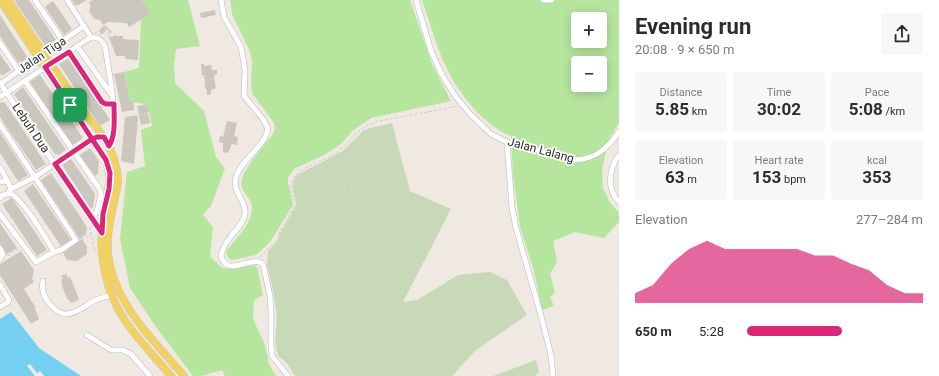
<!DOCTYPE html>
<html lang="en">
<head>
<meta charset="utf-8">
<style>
  :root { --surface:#fff; --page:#f7f7f7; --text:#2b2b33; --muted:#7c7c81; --accent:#db2777 }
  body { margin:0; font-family:Roboto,sans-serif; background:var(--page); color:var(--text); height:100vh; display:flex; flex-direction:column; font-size:15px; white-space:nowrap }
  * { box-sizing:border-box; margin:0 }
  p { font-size:13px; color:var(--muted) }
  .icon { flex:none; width:22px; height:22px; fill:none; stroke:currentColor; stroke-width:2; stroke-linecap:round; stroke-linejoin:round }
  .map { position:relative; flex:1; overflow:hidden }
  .details { display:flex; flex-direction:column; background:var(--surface); width:320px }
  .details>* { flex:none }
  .fabs { position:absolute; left:571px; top:12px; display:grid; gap:8px }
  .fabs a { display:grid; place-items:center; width:36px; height:36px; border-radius:4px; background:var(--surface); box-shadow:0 2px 10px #0003; font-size:20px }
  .pin { position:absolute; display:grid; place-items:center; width:34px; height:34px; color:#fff; margin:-17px; border-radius:8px; box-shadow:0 2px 6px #0006 }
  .round { display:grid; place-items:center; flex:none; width:42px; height:42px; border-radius:4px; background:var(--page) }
  .overview { display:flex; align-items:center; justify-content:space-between; height:68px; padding:0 16px }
  h1 { font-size:22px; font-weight:700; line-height:30px }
  .figures { display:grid; grid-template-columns:repeat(3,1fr); gap:6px; height:68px; padding:4px 16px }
  .figures div { display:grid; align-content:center; border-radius:4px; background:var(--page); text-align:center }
  .figures b { font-size:17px; font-weight:700 }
  .figures small { font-size:11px; font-weight:400 }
  .figures p { font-size:11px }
  .chart { height:112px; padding:8px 16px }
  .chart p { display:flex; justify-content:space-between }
  .chart svg { width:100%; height:72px; margin-top:4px; fill:var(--accent); opacity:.7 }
  ul { padding:0 16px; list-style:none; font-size:13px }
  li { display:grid; grid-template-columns:64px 48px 1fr; align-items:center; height:30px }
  li i { height:10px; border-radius:5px; background:var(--accent) }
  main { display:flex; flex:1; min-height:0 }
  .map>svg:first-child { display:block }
</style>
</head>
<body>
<main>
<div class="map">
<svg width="619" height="376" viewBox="0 0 619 376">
  <rect width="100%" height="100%" fill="#efe9e1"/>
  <g fill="#b6e59e" fill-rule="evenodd">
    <polygon points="142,0 188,0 200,46 176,49 174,64 175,83 204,111 216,157 225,168 211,206 203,215 213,227 210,256 222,268 228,269 254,265 257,267 263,295 254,300 253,319 265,345 269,364 276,376 225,376 222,370 201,376 193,376 156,327 130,288 120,239 127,172 145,166 141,130 152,126 147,104 130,102 124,72 139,68 141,20 151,14"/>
    <path d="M 230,0 L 410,0 L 432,64 L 451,101 L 371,118 L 352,131 L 342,143 L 326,154 L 294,169 L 288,177 L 288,182 L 293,205 L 270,242 L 256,255 L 232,260 C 227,258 226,255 227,250 C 238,236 261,215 248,197 C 244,192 240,187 242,180 C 244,167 264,146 273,134 L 275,129 L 274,123 L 252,93 L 251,82 L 252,61 L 250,52 L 232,14 Z"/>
    <path d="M 422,0 L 619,0 L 619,123 L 609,139 L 602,169 L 603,188 L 609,201 L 619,213 L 619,222 L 604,238 L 575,232 L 553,241 L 557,262 L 550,274 L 555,293 L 550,297 L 554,306 L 542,310 L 534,271 L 520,227 L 513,173 L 511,136 C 481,124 454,88 442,58 C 434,39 429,19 422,0 ZM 578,19 L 600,19 L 600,41 L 578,41 ZM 578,63 L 600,63 L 600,85 L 578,85 Z"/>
  </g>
  <g fill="#c8d9b8">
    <path d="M 392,123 L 410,191 L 451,209 L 403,302 L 417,300 L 458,275 L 490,272 L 507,280 L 527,315 L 476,350 L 452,376 L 295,376 L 287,363 L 278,356 L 275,341 L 277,317 L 273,290 L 267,265 L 268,251 L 279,239 L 279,235 L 297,204 C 294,193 289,185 297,175 L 343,151 L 363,131 L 370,128 Z"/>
    <polygon points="536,360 539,372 535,376 493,376"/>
  </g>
  <polygon fill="#75cff0" points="11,312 39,348 81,376 0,376 0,319"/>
  <polygon fill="#efe9e1" points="30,364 37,373 40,371 44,376 35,376 27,366"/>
  <g fill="#cbc7bf">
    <polygon points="14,0 29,0 56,40 46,47"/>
    <polygon points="72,0 87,0 78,5 75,5"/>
    <polygon points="94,0 142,0 151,14 129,27 127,23 108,22 103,25 100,20 94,19 89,11 91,6 89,2"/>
    <polygon points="53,1 72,29 64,35 45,7"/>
    <polygon points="215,10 216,15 201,18 200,13"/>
    <polygon points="0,15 28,58 19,64 0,36"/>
    <polygon points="105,25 112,32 111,33 105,27 106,31 101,35 99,31 101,29 101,28"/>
    <polygon points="115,34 116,36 123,36 123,39 139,40 138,60 125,59 125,56 116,56 109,37 114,36"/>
    <polygon points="0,54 11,70 3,75 0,74"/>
    <polygon points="69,58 110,120 100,126 59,64"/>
    <polygon points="201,64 204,64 204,66 211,65 212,70 217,70 217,74 213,75 215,75 214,78 216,88 211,90 211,94 207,95 207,90 206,90 204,84 205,84 205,79 204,79 204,77 205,75 202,76"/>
    <polygon points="124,72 130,102 133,101 134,110 122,112 114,74"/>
    <polygon points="40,75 83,138 73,145 30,82"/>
    <polygon points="23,87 66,150 59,155 55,154 14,94"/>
    <polygon points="1,102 5,103 46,164 36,170 0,117 0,103"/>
    <polygon points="147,104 149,112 139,115 137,106"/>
    <polygon points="148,113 150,123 141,125 139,115"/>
    <polygon points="137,115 138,118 134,164 121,161 125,117"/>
    <polygon points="227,121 237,123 234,136 238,137 237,145 232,144 228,153 223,152 223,143 219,142 220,136 223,137"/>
    <polygon points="0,132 28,175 18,181 0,153"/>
    <polygon points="90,148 99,161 98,174 95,176 80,155"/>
    <polygon points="71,159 95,194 93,207 91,209 62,165"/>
    <polygon points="51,173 87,227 86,234 80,239 41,180"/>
    <polygon points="33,184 71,240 61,246 24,191"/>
    <polygon points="12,198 47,250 37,256 2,204"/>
    <polygon points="0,223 17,248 7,254 0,244"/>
    <polygon points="82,239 87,247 87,254 77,261 67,260 63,253"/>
    <polygon points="21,251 34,270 32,279 34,282 24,289 36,308 35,309 39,319 31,324 0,275 0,264"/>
    <polygon points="66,274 68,278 70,277 78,296 79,300 71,303 69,300 68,300 61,284 62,284 61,280 63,279 61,276"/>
  </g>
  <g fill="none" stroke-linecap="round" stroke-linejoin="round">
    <g stroke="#b4b7c1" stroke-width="6">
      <g id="minor">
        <polyline points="35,0 63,41"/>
        <polyline points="67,0 91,37"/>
        <path d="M 221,0 L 224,17 L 241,47 L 245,70 L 244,96 L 263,119 L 268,129 C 264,148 241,159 236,177 C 232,193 247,201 245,214 C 243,228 224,238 221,256 C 228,279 252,254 263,264 L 270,296 L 271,310 L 271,346 L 272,356 L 288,376"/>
        <path d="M 416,0 L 431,51 L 442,75 L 456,97 L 471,115 L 491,134 L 507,142 L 574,160 C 596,159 607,149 619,132"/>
        <polyline points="543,0 552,0"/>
        <path d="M 91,37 C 98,37 102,39 105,46 C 108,69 121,127 109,146"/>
        <polyline points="0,43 19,71"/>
        <polyline points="77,46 111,94"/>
        <polyline points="69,52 102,102 106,104 113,104"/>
        <polyline points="25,81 99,188 101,194 97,212 91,217"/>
        <polyline points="0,83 101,233"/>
        <polyline points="0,84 84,26"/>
        <polyline points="0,97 69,52 91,37"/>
        <polyline points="0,124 76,240 61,250 54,252 36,262 0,214"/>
        <polyline points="507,142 512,207 516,228 540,312 551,355 553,376"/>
        <path d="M 619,155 C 609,169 606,189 619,202"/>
        <polyline points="0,167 8,182"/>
        <polyline points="0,182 4,181 8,182 11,189 8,194 3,195 0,198"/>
        <polyline points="11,189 35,177 92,139"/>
        <path d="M 9,192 C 26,203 43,234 54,252"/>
        <polyline points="0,248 3,254 0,259"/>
        <path d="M 43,281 C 41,289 43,295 48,302 C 65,324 76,311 94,301 C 99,298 106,297 112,295"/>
        <polyline points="0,285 9,300 8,302 0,307"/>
        <polyline points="87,335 111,350 123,350 131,354 150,376"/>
      </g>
    </g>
    <g stroke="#c9c9c9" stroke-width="8">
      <g id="major">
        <path d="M 0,0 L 106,160 C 114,183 104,202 102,226 C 99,259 107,295 126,322 C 139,341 156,358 171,376"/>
        <path d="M 8,0 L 76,101 L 105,139 C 113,153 118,166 118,182 C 115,200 110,217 108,236 C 103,293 150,336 184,376"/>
      </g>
    </g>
    <g stroke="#c9c9c9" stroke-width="1" stroke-dasharray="3 2" stroke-linecap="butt">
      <polyline points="105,27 108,31 109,37"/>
      <polyline points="108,32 111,36"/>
      <polyline points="95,33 101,29"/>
      <polyline points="330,157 332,160 337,164 340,167 340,173 347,180 347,185 356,219 363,226"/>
      <path d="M 298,206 C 295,202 294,199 292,195 C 283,169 323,163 339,151 C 352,140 358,128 375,122 L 458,106"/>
      <polyline points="90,227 93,244 96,253"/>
      <polyline points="81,239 91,235"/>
      <polyline points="7,256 20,248"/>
      <polyline points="260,257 278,239 278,235 296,204"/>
      <polyline points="241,270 245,272 246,274"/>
      <polyline points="310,330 309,346 310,353"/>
      <polyline points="276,352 281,348 287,360 304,357 311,354 320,353 323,347 328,346"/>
    </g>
    <use href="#minor" stroke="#fff" stroke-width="5"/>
    <use href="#major" stroke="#f2d163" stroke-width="7"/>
  </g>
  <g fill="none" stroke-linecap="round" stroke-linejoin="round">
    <g stroke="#fff" stroke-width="8">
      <path id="route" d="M 70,105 L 92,139 L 55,164 L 102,233 L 103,214 L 109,189 L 110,173 L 106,160 L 92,139 L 97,137 L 104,137 L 109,146 C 116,135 114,117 114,104 L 106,104 L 102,102 L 69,52 L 45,67 L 70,105"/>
    </g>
    <use href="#route" stroke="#db2777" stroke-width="5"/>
  </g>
  <g text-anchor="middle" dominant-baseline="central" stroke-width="3.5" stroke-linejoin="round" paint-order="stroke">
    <g font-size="12" fill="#2e2e2e" stroke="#fff">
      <text transform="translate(42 55) rotate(-34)">Jalan Tiga</text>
      <text transform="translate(31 128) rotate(56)">Lebuh Dua</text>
      <text transform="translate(541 150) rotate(15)">Jalan Lalang</text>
    </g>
  </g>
</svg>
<div class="fabs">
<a>+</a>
<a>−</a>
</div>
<div class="pin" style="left:70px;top:105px;background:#1e9e55"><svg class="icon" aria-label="arrive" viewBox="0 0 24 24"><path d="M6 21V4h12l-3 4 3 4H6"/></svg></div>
</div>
<section class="details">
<div class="overview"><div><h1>Evening run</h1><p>20:08 · 9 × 650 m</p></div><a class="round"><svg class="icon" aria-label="share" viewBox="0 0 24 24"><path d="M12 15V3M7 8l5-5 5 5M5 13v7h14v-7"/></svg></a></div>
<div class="figures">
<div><p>Distance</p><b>5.85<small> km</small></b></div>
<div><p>Time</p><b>30:02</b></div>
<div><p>Pace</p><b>5:08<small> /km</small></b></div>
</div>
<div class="figures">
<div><p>Elevation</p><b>63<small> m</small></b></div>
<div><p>Heart rate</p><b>153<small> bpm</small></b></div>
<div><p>kcal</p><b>353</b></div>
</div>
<div class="chart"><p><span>Elevation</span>277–284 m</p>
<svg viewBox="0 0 160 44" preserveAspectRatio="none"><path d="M0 44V38L10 33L20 20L30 11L40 6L50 11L60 11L70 11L80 11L90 11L100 15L110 15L120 20L130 24L140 33L150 38L160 38V44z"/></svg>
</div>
<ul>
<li><b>650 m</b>5:28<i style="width:54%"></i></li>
</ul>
</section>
</main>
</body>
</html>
